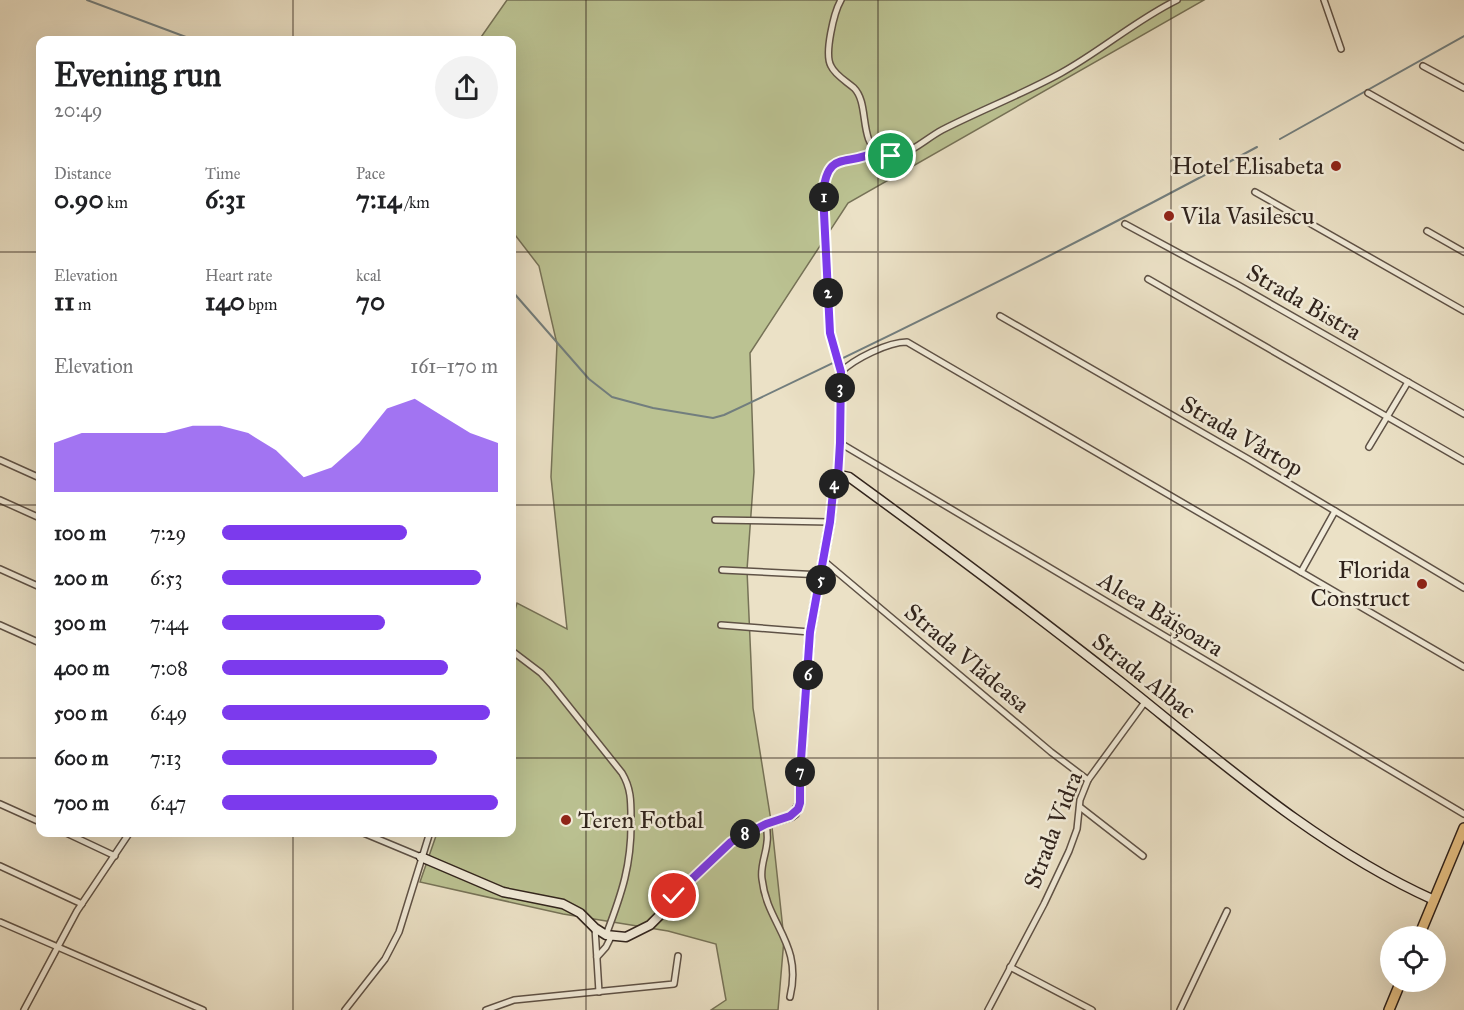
<!DOCTYPE html>
<html lang="en">
<head>
<meta charset="utf-8">
<style>
  :root { --surface:#fff; --page:#f2f2f2; --text:#202124; --muted:#757577; --accent:#7c3aed }
  body { margin:0; font-family:"IM FELL Great Primer",serif; background:var(--page); color:var(--text); height:100vh; display:flex; flex-direction:column; font-size:22px; white-space:nowrap }
  * { box-sizing:border-box; margin:0 }
  p { font-size:20px; color:var(--muted) }
  .icon { flex:none; width:33px; height:33px; fill:none; stroke:currentColor; stroke-width:2; stroke-linecap:round; stroke-linejoin:round }
  .map { position:relative; flex:1; overflow:hidden }
  .side { position:absolute; left:36px; top:36px; width:480px; height:801px; display:flex; flex-direction:column; background:var(--surface); border-radius:12px; box-shadow:0 6px 24px #0002 }
  .side>* { flex:none }
  .tools { position:absolute; left:1380px; top:926px; display:grid; gap:12px }
  .tools a { display:grid; place-items:center; width:66px; height:66px; border-radius:50%; background:var(--surface); box-shadow:0 6px 24px #0002; font-size:30px }
  .pin { position:absolute; display:grid; place-items:center; width:51px; height:51px; color:#fff; margin:-26px; border:3px solid #fff; border-radius:50%; box-shadow:0 2px 6px #0007 }
  .km { position:absolute; width:30px; height:30px; margin:-15px; border-radius:50%; background:#222; color:#fff; font-size:16px; line-height:30px; text-align:center }
  .round { display:grid; place-items:center; flex:none; width:63px; height:63px; border-radius:32px; background:var(--page) }
  .summary { display:flex; align-items:center; justify-content:space-between; height:102px; padding:0 18px }
  h1 { font-size:33px; font-weight:800; line-height:45px }
  .figures { display:grid; grid-template-columns:repeat(3,1fr); gap:9px; height:102px; padding:6px 18px }
  .figures div { display:grid; align-content:center }
  .figures b { font-size:26px; font-weight:800 }
  .figures small { font-size:16px; font-weight:400 }
  .figures p { font-size:16px }
  .chart { height:168px; padding:12px 18px }
  .chart p { display:flex; justify-content:space-between }
  .chart svg { width:100%; height:108px; margin-top:6px; fill:var(--accent); opacity:.7 }
  ul { padding:0 18px; list-style:none; font-size:20px }
  li { display:grid; grid-template-columns:96px 72px 1fr; align-items:center; height:45px }
  li i { height:15px; border-radius:8px; background:var(--accent) }
  .map>svg:first-child { display:block }
</style>
</head>
<body>
<div class="map">
<svg width="1464" height="1010" viewBox="0 0 1464 1010">
  <rect width="100%" height="100%" fill="#ebe1c6"/>
  <filter id="stains"><feTurbulence type="fractalNoise" baseFrequency=".00333" numOctaves="4"/><feColorMatrix values="0 0 0 0 .2 0 0 0 0 .09 0 0 0 0 .02 0 0 0 .5 -.17"/></filter>
  <radialGradient id="worn" r=".72"><stop offset=".6" stop-color="#630" stop-opacity="0"/><stop offset="1" stop-color="#630" stop-opacity=".3"/></radialGradient>
  <polygon fill="#bbc292" stroke="#767257" stroke-width="1.5" points="507,0 1204,0 848,203 750,353 754,472 747,570 753,708 772,827 784,939 778,1010 711,1010 726,1000 716,944 668,931 563,914 420,882 437,833 512,832 512,620 517,603 567,629 551,477 557,344 539,266 512,231 512,40 479,40"/>
  <g fill="none" stroke-linecap="round" stroke-linejoin="round">
    <g stroke="#727e7e" stroke-width="2">
      <polyline points="87,0 194,40"/>
      <polyline points="1280,139 1464,36"/>
      <path d="M 512,291 L 589,379 L 612,397 L 653,408 L 713,418 L 724,415 C 904,330 1081,242 1257,147"/>
    </g>
    <g stroke="#5f5246" stroke-width="8">
      <g id="street">
        <path d="M 841,0 C 834,12 824,54 831,66 C 835,75 846,81 854,88 C 870,104 858,142 881,154 C 887,157 897,157 903,154 C 917,148 929,137 942,130 C 981,110 1023,94 1061,73 C 1101,51 1136,20 1177,0"/>
        <polyline points="1324,0 1341,49"/>
        <polyline points="1423,66 1464,88"/>
        <polyline points="1368,93 1464,147"/>
        <polyline points="1255,192 1464,311"/>
        <polyline points="1125,224 1238,285 1464,414"/>
        <polyline points="1427,231 1464,252"/>
        <polyline points="1148,279 1464,461"/>
        <polyline points="1000,316 1248,459 1464,588"/>
        <path d="M 841,372 C 854,359 888,342 907,342 L 1464,667"/>
        <path d="M 841,372 L 830,333 L 823,193 C 828,148 847,168 877,151"/>
        <polyline points="840,443 1464,814"/>
        <polyline points="1369,447 1408,382"/>
        <polyline points="0,460 40,478"/>
        <polyline points="838,476 841,372"/>
        <polyline points="0,500 40,518"/>
        <polyline points="715,520 830,522"/>
        <polyline points="824,561 1051,752 1088,780"/>
        <polyline points="0,569 40,587"/>
        <polyline points="722,570 822,575"/>
        <polyline points="1301,572 1335,511"/>
        <polyline points="0,625 40,643"/>
        <polyline points="721,625 810,632"/>
        <path d="M 512,651 L 541,673 L 551,684 L 622,773 C 631,788 631,801 631,818 C 632,864 622,893 606,935"/>
        <polyline points="0,804 40,822"/>
        <polyline points="1080,807 1143,856"/>
        <path d="M 766,824 C 767,830 768,836 767,842 C 766,855 760,866 762,879 C 767,925 803,943 790,997"/>
        <polyline points="64,832 115,856"/>
        <polyline points="361,832 421,857"/>
        <polyline points="0,866 82,904"/>
        <polyline points="0,922 203,1010"/>
        <polyline points="595,928 599,992"/>
        <polyline points="597,957 606,947 611,937"/>
        <polyline points="1010,967 1092,1010"/>
        <polyline points="24,1010 77,911 130,832"/>
        <polyline points="345,1010 385,959 399,932 430,832"/>
        <polyline points="486,1010 514,1000 674,984 678,956"/>
        <polyline points="988,1010 1044,904 1069,851 1077,829 1080,800 1088,780 1145,702"/>
        <polyline points="1180,1010 1227,911"/>
      </g>
    </g>
    <g stroke="#30231c" stroke-width="11">
      <path id="secondary" d="M 421,857 L 503,892 L 563,904 L 580,913 L 595,928 L 606,935 L 626,937 L 650,925 L 660,915 L 674,896 L 731,842 L 766,824 L 791,816 L 795,813 L 800,803 L 800,774 L 810,632 L 830,522 L 834,482 L 840,475 L 849,477 C 941,544 1032,612 1121,682 C 1220,761 1318,848 1434,900"/>
    </g>
    <g stroke="#30231c" stroke-width="12">
      <g id="primary">
        <polyline points="1419,936 1464,828"/>
        <polyline points="1389,1010 1401,981"/>
      </g>
    </g>
    <use href="#street" stroke="#f2ecda" stroke-width="5"/>
    <use href="#secondary" stroke="#f2ecda" stroke-width="8"/>
    <use href="#primary" stroke="#e6c083" stroke-width="9"/>
  </g>
  <g fill="none" stroke-linecap="round" stroke-linejoin="round">
    <g stroke="#fff" stroke-width="12">
      <path id="route" d="M 674,896 L 731,842 L 766,824 L 790,816 L 798,809 L 800,803 L 800,774 L 810,632 L 830,522 L 834,482 L 838,476 L 840,443 L 841,372 L 830,333 L 823,193 C 828,148 847,168 877,151 L 882,154 L 891,156"/>
    </g>
    <use href="#route" stroke="#7c3aed" stroke-width="8"/>
  </g>
  <path fill="none" stroke="#30231c" stroke-width="1.5" stroke-opacity="0.55" d="M 293,0 L 293,40M 586,0 L 586,1010M 878,0 L 878,1010M 1171,0 L 1171,1010M 0,252 L 40,252M 512,252 L 1464,252M 0,505 L 40,505M 512,505 L 1464,505M 0,758 L 40,758M 512,758 L 1464,758M 293,832 L 293,1010"/>
  <g fill="#8f2418" stroke="#f2ecda" stroke-width="2">
    <circle cx="1336" cy="166" r="6"/>
    <circle cx="1169" cy="216" r="6"/>
    <circle cx="1422" cy="584" r="6"/>
    <circle cx="566" cy="820" r="6"/>
  </g>
  <g text-anchor="middle" dominant-baseline="central" stroke-width="5" stroke-linejoin="round" paint-order="stroke">
    <g font-size="24" fill="#30231c" stroke="#f2ecda" text-anchor="end">
      <text x="1324" y="166">Hotel Elisabeta</text>
      <text x="1181" y="216" text-anchor="start">Vila Vasilescu</text>
      <text x="1410" y="570">Florida<tspan x="1410" dy="28">Construct</tspan></text>
      <text x="578" y="820" text-anchor="start">Teren Fotbal</text>
    </g>
    <g font-size="24" fill="#30231c" stroke="#f2ecda">
      <text transform="translate(1304 302) rotate(30)">Strada Bistra</text>
      <text transform="translate(1242 436) rotate(30)">Strada Vârtop</text>
      <text transform="translate(1161 614) rotate(31)">Aleea Băișoara</text>
      <text transform="translate(967 658) rotate(40)">Strada Vlădeasa</text>
      <text transform="translate(1144 676) rotate(38)">Strada Albac</text>
      <text transform="translate(1053 830) rotate(-69)">Strada Vidra</text>
    </g>
  </g>
  <rect width="100%" height="100%" filter="url(#stains)"/>
  <rect width="100%" height="100%" fill="url(#worn)"/>
</svg>
<div class="tools">
<a><svg class="icon" aria-label="locate" viewBox="0 0 24 24"><circle cx="12" cy="12" r="6"/><path d="M12 2v4M12 18v4M2 12h4M18 12h4"/></svg></a>
</div>
<div class="pin" style="left:891px;top:156px;background:#1e9e55"><svg class="icon" aria-label="arrive" viewBox="0 0 24 24"><path d="M6 21V4h12l-3 4 3 4H6"/></svg></div>
<div class="pin" style="left:674px;top:896px;background:#d93025"><svg class="icon" aria-label="check" viewBox="0 0 24 24"><path d="M5 12l5 5 9-10"/></svg></div>
<b class="km" style="left:824px;top:197px">1</b>
<b class="km" style="left:828px;top:293px">2</b>
<b class="km" style="left:840px;top:388px">3</b>
<b class="km" style="left:834px;top:484px">4</b>
<b class="km" style="left:821px;top:580px">5</b>
<b class="km" style="left:808px;top:675px">6</b>
<b class="km" style="left:800px;top:772px">7</b>
<b class="km" style="left:745px;top:834px">8</b>
<section class="side">
<div class="summary"><div><h1>Evening run</h1><p>20:49</p></div><a class="round"><svg class="icon" aria-label="share" viewBox="0 0 24 24"><path d="M12 15V3M7 8l5-5 5 5M5 13v7h14v-7"/></svg></a></div>
<div class="figures">
<div><p>Distance</p><b>0.90<small> km</small></b></div>
<div><p>Time</p><b>6:31</b></div>
<div><p>Pace</p><b>7:14<small> /km</small></b></div>
</div>
<div class="figures">
<div><p>Elevation</p><b>11<small> m</small></b></div>
<div><p>Heart rate</p><b>140<small> bpm</small></b></div>
<div><p>kcal</p><b>70</b></div>
</div>
<div class="chart"><p><span>Elevation</span>161–170 m</p>
<svg viewBox="0 0 160 44" preserveAspectRatio="none"><path d="M0 44V24L10 20L20 20L30 20L40 20L50 17L60 17L70 20L80 27L90 38L100 34L110 24L120 10L130 6L140 13L150 20L160 24V44z"/></svg>
</div>
<ul>
<li><b>100 m</b>7:29<i style="width:67%"></i></li>
<li><b>200 m</b>6:53<i style="width:94%"></i></li>
<li><b>300 m</b>7:44<i style="width:59%"></i></li>
<li><b>400 m</b>7:08<i style="width:82%"></i></li>
<li><b>500 m</b>6:49<i style="width:97%"></i></li>
<li><b>600 m</b>7:13<i style="width:78%"></i></li>
<li><b>700 m</b>6:47<i style="width:100%"></i></li>
</ul>
</section>
</div>
</body>
</html>
